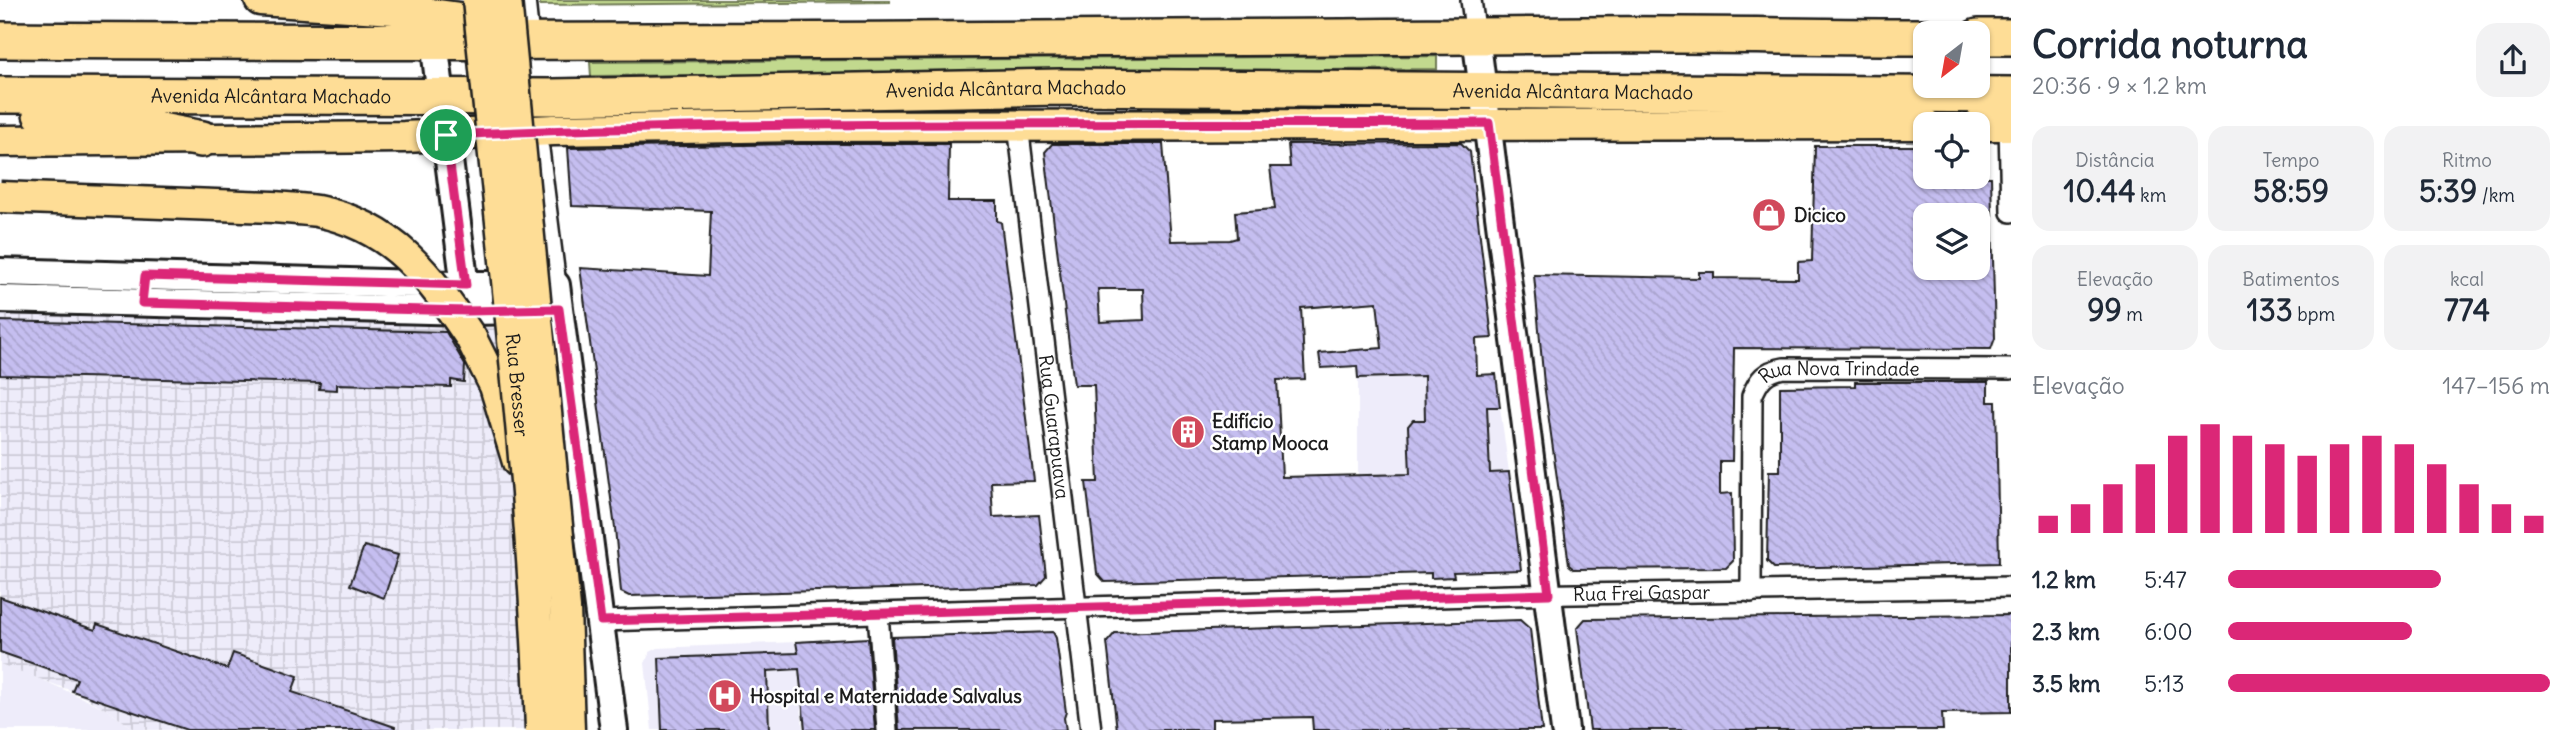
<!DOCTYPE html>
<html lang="pt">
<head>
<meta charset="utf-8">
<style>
  :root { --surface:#fff; --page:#f2f2f3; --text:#1f2937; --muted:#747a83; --accent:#db2777 }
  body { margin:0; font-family:Delius,sans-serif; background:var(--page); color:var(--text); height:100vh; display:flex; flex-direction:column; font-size:26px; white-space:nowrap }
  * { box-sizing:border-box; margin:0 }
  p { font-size:23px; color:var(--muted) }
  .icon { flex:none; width:38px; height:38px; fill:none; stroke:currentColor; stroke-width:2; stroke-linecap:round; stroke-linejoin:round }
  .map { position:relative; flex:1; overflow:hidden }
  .side { display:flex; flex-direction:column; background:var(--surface); width:560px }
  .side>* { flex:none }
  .needle { width:46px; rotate:211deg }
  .controls { position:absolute; left:1913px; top:21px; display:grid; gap:14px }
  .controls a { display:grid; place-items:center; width:77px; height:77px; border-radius:14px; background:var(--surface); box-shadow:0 2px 5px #0004; font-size:35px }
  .pin { position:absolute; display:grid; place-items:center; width:60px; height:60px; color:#fff; margin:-30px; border:4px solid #fff; border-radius:50%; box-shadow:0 2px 7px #0007 }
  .round { display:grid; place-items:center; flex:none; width:74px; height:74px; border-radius:21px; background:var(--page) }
  .summary { display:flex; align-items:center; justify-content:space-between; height:119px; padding:0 21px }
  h1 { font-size:38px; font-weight:700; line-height:52px }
  .figures { display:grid; grid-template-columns:repeat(3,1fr); gap:10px; height:119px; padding:7px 21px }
  .figures div { display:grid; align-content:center; border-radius:18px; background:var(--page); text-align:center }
  .figures b { font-size:30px; font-weight:700 }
  .figures small { font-size:19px; font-weight:400 }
  .figures p { font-size:19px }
  .chart { height:196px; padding:14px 21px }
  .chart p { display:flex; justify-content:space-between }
  .chart svg { width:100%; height:126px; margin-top:7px; stroke:var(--accent); stroke-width:6 }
  ul { padding:0 21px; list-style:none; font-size:23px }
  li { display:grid; grid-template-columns:112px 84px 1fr; align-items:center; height:52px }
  li i { height:18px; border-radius:9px; background:var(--accent) }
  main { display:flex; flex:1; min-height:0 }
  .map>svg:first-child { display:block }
</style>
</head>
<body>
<main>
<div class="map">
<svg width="2011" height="730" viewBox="0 0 2011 730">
  <defs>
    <pattern id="industrial-grid" width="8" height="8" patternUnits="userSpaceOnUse" patternTransform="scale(1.75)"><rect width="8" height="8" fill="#eeecfa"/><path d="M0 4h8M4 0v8" fill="none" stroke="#cccad6"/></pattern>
    <pattern id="park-tufts" width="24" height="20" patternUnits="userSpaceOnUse" patternTransform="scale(1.75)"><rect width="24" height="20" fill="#c2d98e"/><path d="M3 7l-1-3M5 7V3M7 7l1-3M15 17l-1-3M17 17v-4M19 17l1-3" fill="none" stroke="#a6ba7a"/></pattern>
    <pattern id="building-back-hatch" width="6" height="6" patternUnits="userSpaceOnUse" patternTransform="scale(1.75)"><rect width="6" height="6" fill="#c5bef0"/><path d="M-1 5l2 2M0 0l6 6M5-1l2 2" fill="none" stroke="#a9a3cd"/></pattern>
  </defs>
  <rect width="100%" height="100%" fill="#fff"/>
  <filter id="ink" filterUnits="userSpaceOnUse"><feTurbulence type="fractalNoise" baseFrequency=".0143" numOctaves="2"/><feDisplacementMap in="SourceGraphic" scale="14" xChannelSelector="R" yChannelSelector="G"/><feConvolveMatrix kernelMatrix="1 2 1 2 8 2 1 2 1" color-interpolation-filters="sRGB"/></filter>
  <g filter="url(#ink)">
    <g fill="#eeecfa">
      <polygon points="1424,376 1425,409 1500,407 1509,472 1358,476 1358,378"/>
      <polygon points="796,642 803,730 652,730 645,663 650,652 658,648"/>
      <polygon points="0,664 34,676 104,708 136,730 0,730"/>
    </g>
    <polygon fill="url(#industrial-grid)" points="0,314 507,328 531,730 136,730 104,708 72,691 0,664"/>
    <polygon fill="#c2d98e" stroke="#6f7a55" stroke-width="2" points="1437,56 1437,69 591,76 590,62"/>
    <polygon fill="url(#park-tufts)" stroke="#6f7a55" stroke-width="2" points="540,0 890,0 890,2 540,5"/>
    <g fill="url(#building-back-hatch)" stroke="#1c1c1c" stroke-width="2" fill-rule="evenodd">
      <path d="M 1461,143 L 1470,152 L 1492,338 L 1476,339 L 1477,375 L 1496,374 L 1500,407 L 1487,407 L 1490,473 L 1509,472 L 1521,570 L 1453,572 L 1454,577 L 1431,578 L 1431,573 L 1105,582 L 1097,573 L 1086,482 L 1098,482 L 1094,385 L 1074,385 L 1045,152 L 1052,144 L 1163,144 L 1171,241 L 1230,240 L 1237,238 L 1235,212 L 1275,209 L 1270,167 L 1290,167 L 1288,144 ZM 1098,289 L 1143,289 L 1144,320 L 1100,322 ZM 1377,302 L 1382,348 L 1319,353 L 1321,368 L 1357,366 L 1358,378 L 1424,376 L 1425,420 L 1413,420 L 1408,426 L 1410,474 L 1282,477 L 1277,380 L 1305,379 L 1301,308 Z"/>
      <polygon points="797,144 949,144 948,201 997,201 997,221 1001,222 1034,481 991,482 993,517 1039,515 1046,576 1038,585 629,596 621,592 615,528 580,268 708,276 711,211 572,206 568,148"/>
      <polygon points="1815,146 1925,146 1925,177 1991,177 1992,215 1925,215 1925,268 1978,268 1978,220 1992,219 1995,338 1991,349 1734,348 1732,461 1720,461 1720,494 1732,493 1733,561 1726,568 1574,569 1569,565 1544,384 1534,275 1699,278 1699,272 1714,272 1714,278 1798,279 1798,262 1812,261"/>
      <polygon points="0,321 446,332 465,365 464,382 451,380 451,387 337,384 337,390 319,389 320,383 0,375"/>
      <polygon points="1855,382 1988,382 1988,402 1996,402 1999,563 1774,568 1767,561 1769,471 1780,471 1780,387 1855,386"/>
      <polygon points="364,546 398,555 384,598 350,585"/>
      <polygon points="0,597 95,630 97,624 227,669 233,653 298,676 292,692 395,727 395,730 187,730 72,691 77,679 0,652"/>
      <polygon points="2011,615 2011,712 1942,713 1943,730 1590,730 1577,628 1585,619"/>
      <polygon points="1520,620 1530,629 1542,730 1313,730 1312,717 1212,719 1212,730 1117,730 1107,642 1115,633"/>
      <polygon points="1053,632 1056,638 1066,712 1064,718 1066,730 899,730 892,637"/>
      <polygon points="868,638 875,730 805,730 799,669 767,671 769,730 662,730 659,658 798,653 796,642"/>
    </g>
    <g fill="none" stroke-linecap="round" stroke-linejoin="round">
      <g stroke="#1c1c1c" stroke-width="24">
        <g id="street">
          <polyline points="525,0 528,28"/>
          <polyline points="1471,0 1476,36"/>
          <path id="s1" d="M 1018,125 L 1091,730"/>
          <polyline points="2009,125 2011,212"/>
          <polyline points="539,149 556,285"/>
          <path id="s2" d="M 1751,592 L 1752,396 C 1759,379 1765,371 1784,368 L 2011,369"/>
          <polyline points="878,614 887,730"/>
          <path id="s3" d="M 601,621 L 1509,595 L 2011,587"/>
        </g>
      </g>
      <g stroke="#1c1c1c" stroke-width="32">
        <g id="secondary">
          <polyline points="432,25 467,303"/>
          <polyline points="1476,36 1565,730"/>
          <polyline points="0,272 453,285 556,285 614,730"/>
          <polyline points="0,299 467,311 530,310"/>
        </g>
      </g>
      <g stroke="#1c1c1c" stroke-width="35">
        <g id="primary">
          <polyline points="260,0 394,9 504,24"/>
          <polyline points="1978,125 2011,125"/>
          <polyline points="0,141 404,137 554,130 802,126 1925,124"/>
          <polyline points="471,338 495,386 518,462"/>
        </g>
      </g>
      <g stroke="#1c1c1c" stroke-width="40">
        <g id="highway">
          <polyline points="1978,37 2011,37"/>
          <path d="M 0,40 C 529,44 1058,39 1586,35 C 1699,34 1812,37 1925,37"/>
          <path id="s4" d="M 0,95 L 553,97 L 1061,87 L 2011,95"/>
          <polyline points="41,114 145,128 202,139"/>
        </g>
      </g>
      <use href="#street" stroke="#fff" stroke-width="19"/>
      <use href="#secondary" stroke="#fff" stroke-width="26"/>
      <use href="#primary" stroke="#fedd96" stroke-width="30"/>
      <use href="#highway" stroke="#fedd96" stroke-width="35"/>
      <g stroke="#1c1c1c" stroke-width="35" stroke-linecap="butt">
        <g id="primary-bridge">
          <path id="s5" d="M 478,0 C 502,243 533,486 541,730"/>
          <polyline points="506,0 565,608 569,730"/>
          <path d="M 0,197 L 273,207 C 288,208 302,209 317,211 C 394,226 430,277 471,338"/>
        </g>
      </g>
      <use href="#primary-bridge" stroke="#fedd96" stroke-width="30"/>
    </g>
  </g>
  <g fill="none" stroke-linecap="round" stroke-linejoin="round" filter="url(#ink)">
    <g stroke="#fff" stroke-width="14">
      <path id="route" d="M 1489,123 L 1549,594 L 601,621 L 559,309 L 467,311 L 142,303 L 145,276 L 466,285 L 446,135 C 793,119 1141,125 1489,123 Z"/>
    </g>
    <use href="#route" stroke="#db2777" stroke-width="9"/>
  </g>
  <defs>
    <g id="shop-disc" transform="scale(1.75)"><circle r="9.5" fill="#d1495b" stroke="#fff"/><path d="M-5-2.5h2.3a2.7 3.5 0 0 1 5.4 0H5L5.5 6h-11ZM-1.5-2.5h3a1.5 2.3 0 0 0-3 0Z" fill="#fff"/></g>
    <g id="building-disc" transform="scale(1.75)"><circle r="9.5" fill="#d1495b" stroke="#fff"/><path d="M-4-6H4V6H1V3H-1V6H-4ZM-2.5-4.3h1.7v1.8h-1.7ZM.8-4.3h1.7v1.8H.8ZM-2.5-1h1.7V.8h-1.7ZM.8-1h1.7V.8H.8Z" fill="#fff"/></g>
    <g id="hospital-disc" transform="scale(1.75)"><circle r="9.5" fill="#d1495b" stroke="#fff"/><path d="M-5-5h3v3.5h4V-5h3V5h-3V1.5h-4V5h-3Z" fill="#fff"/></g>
  </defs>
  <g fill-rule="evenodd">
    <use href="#shop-disc" x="1769" y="215"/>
    <use href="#building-disc" x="1188" y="432"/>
    <use href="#hospital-disc" x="725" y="696"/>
  </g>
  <g text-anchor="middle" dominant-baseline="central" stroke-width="5" stroke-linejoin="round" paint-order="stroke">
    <g font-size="19" fill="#1c1c1c" stroke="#fff">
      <text stroke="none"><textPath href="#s4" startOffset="1006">Avenida Alcântara Machado</textPath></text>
      <text stroke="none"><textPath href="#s4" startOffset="1573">Avenida Alcântara Machado</textPath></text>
      <text stroke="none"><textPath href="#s4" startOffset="271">Avenida Alcântara Machado</textPath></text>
      <text stroke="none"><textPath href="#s2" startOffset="296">Rua Nova Trindade</textPath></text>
      <text stroke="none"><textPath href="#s5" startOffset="387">Rua Bresser</textPath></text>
      <text stroke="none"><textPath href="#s1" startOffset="304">Rua Guarapuava</textPath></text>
      <text stroke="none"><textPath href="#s3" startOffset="1041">Rua Frei Gaspar</textPath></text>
    </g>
    <g font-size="19" font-weight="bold" fill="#1c1c1c" stroke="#fff" text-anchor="start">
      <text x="1794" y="215">Dicico</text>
      <text x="1212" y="421">Edifício<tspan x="1212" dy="22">Stamp Mooca</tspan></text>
      <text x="750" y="696">Hospital e Maternidade Salvalus</text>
    </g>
  </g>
</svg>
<div class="controls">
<a><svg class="needle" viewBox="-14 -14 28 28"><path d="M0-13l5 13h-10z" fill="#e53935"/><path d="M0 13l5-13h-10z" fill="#747a83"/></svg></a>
<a><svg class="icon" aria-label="locate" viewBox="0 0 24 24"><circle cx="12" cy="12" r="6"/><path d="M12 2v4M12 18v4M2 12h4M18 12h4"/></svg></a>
<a><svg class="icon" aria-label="layers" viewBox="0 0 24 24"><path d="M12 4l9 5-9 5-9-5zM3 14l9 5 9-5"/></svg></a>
</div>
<div class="pin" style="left:446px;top:135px;background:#1e9e55"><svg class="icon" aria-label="arrive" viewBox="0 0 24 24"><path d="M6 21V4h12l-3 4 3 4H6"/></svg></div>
</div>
<section class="side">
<div class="summary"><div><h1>Corrida noturna</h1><p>20:36 · 9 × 1.2 km</p></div><a class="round"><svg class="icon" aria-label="share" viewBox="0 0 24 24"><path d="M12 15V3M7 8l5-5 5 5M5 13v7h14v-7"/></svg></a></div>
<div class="figures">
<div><p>Distância</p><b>10.44<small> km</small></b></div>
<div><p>Tempo</p><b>58:59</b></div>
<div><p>Ritmo</p><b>5:39<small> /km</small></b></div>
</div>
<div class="figures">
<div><p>Elevação</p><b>99<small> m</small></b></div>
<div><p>Batimentos</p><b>133<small> bpm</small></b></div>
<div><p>kcal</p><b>774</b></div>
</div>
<div class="chart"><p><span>Elevação</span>147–156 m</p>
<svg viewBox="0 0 160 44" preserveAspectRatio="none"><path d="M5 44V38M15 44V34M25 44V27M35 44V20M45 44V10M55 44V6M65 44V10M75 44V13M85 44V17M95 44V13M105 44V10M115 44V13M125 44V20M135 44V27M145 44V34M155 44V38"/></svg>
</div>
<ul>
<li><b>1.2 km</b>5:47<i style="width:66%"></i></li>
<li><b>2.3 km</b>6:00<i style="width:57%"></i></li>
<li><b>3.5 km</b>5:13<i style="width:100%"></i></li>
</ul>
</section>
</main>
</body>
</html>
